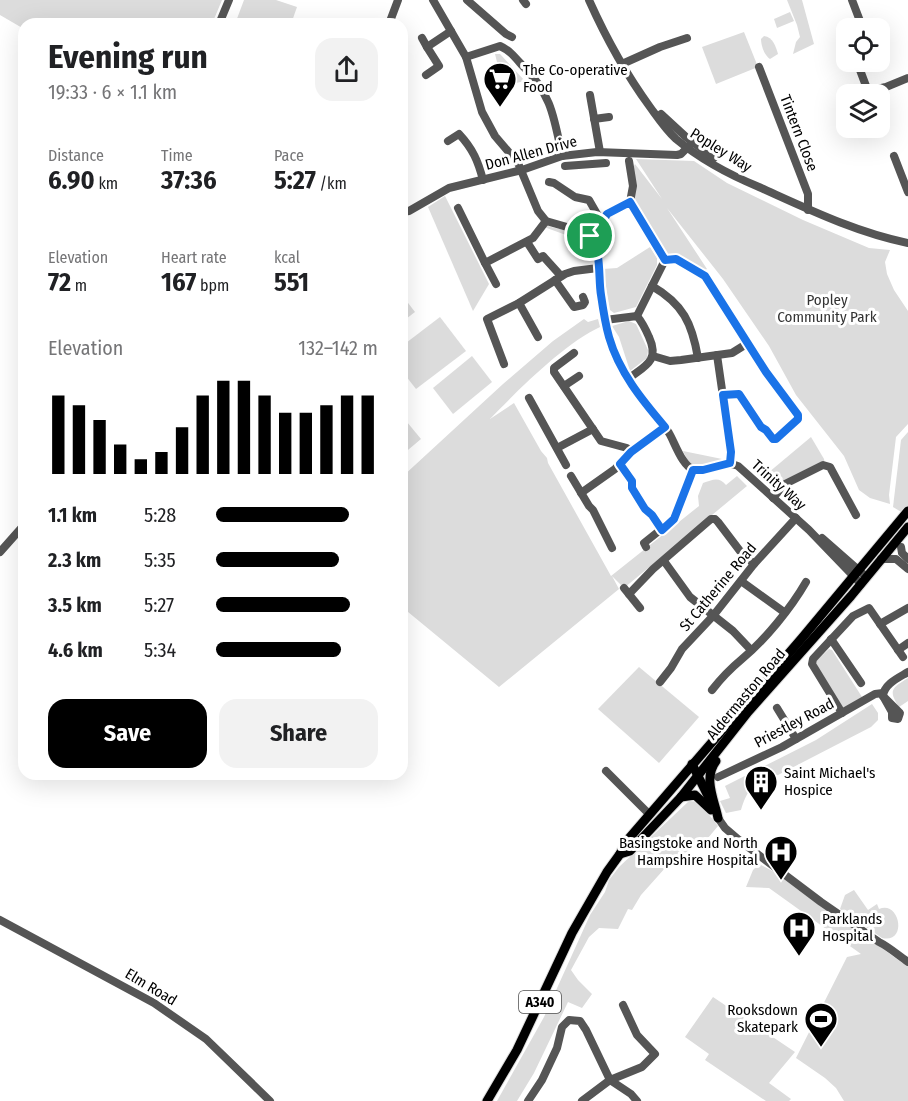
<!DOCTYPE html>
<html lang="en">
<head>
<meta charset="utf-8">
<style>
  :root { --surface:#fff; --page:#f2f2f2; --text:#202124; --muted:#757577; --accent:#000 }
  body { margin:0; font-family:"Fira Sans Condensed",sans-serif; background:var(--page); color:var(--text); height:100vh; display:flex; flex-direction:column; font-size:22px; white-space:nowrap }
  * { box-sizing:border-box; margin:0 }
  p { font-size:20px; color:var(--muted) }
  .icon { flex:none; width:33px; height:33px; fill:none; stroke:currentColor; stroke-width:2; stroke-linecap:round; stroke-linejoin:round }
  .map { position:relative; flex:1; overflow:hidden }
  .panel { position:absolute; left:18px; top:18px; width:390px; height:762px; display:flex; flex-direction:column; background:var(--surface); border-radius:18px; box-shadow:0 6px 24px #0002 }
  .panel>* { flex:none }
  .controls { position:absolute; left:836px; top:18px; display:grid; gap:12px }
  .controls a { display:grid; place-items:center; width:54px; height:54px; border-radius:12px; background:var(--surface); box-shadow:0 6px 24px #0002; font-size:30px }
  .pin { position:absolute; display:grid; place-items:center; width:51px; height:51px; color:#fff; margin:-26px; border:3px solid #fff; border-radius:50%; box-shadow:0 2px 6px #0007 }
  .round { display:grid; place-items:center; flex:none; width:63px; height:63px; border-radius:18px; background:var(--page) }
  .head { display:flex; align-items:center; justify-content:space-between; height:102px; padding:0 30px }
  h1 { font-size:33px; font-weight:700; line-height:45px }
  .figures { display:grid; grid-template-columns:repeat(3,1fr); gap:9px; height:102px; padding:6px 30px }
  .figures div { display:grid; align-content:center }
  .figures b { font-size:26px; font-weight:700 }
  .figures small { font-size:16px; font-weight:400 }
  .figures p { font-size:16px }
  .chart { height:168px; padding:12px 30px }
  .chart p { display:flex; justify-content:space-between }
  .chart svg { width:100%; height:108px; margin-top:6px; stroke:var(--accent); stroke-width:6 }
  .primary-button { display:flex; gap:12px; margin-top:auto; padding:12px 30px }
  .primary-button a { flex:1; height:69px; border-radius:18px; background:var(--accent); color:#fff; font-size:24px; font-weight:700; line-height:69px; text-align:center }
  .primary-button a+a { background:var(--page); color:var(--text) }
  ul { padding:0 30px; list-style:none; font-size:20px }
  li { display:grid; grid-template-columns:96px 72px 1fr; align-items:center; height:45px }
  li i { height:15px; border-radius:8px; background:var(--accent) }
  .map>svg:first-child { display:block }
</style>
</head>
<body>
<div class="map">
<svg width="908" height="1101" viewBox="0 0 908 1101">
  <rect width="100%" height="100%" fill="#fff"/>
  <g fill="#dcdcdc">
    <polygon points="0,0 222,0 212,24 24,24 24,29 0,15"/>
    <polygon points="244,0 276,0 297,7 291,24 235,24"/>
    <polygon points="787,0 802,0 814,44 793,54 796,42 800,37 797,25"/>
    <polygon points="790,12 794,21 777,28 774,19"/>
    <polygon points="744,32 758,67 716,84 702,47"/>
    <path d="M 764,36 C 773,37 776,47 778,54 L 770,59 C 764,55 761,45 761,39 Z"/>
    <polygon points="495,54 500,54 525,81 503,86"/>
    <polygon points="636,159 694,161 727,183 803,220 869,248 890,250 885,262 887,274 894,290 908,311 908,424 896,437 889,495 890,504 870,498 859,490 844,456 796,395 769,346 723,279 667,208 707,269 703,271 673,255 666,257 633,202 633,168 635,164 662,199"/>
    <polygon points="445,196 489,284 473,311 428,207"/>
    <path d="M 548,226 C 571,233 588,229 593,257 L 566,235 L 544,227 Z"/>
    <polygon points="650,247 657,258 657,265 636,307 614,313 610,310 603,269 617,268"/>
    <polygon points="402,295 415,312 402,322"/>
    <polygon points="440,317 466,351 416,389 402,371 402,346"/>
    <path d="M 584,319 L 588,322 L 598,319 L 600,327 C 565,343 518,390 490,419 L 514,403 L 541,451 L 547,458 L 548,463 L 611,576 L 699,506 L 698,496 L 703,483 C 712,480 719,476 726,485 L 737,476 L 747,486 L 624,588 L 612,576 L 619,589 L 499,687 L 402,607 L 402,477 L 503,384 L 553,341 Z"/>
    <polygon points="629,321 636,324 648,350 647,358 630,371 619,337 612,326"/>
    <polygon points="472,356 492,382 453,414 433,388"/>
    <polygon points="402,416 421,439 402,455"/>
    <polygon points="908,432 908,507 903,513 893,507 901,440"/>
    <polygon points="811,437 824,459 825,465 773,490 762,478"/>
    <polygon points="683,451 727,460 725,463 702,469 690,465"/>
    <polygon points="829,649 832,650 862,697 846,707 842,708 815,662"/>
    <polygon points="639,667 699,717 659,763 598,709"/>
    <path d="M 908,678 L 908,701 L 899,707 C 888,690 892,688 908,678 Z"/>
    <path d="M 872,704 L 878,713 L 878,720 L 871,727 L 778,775 C 755,781 748,787 741,810 L 726,813 L 720,801 L 730,798 L 725,786 L 816,740 Z"/>
    <polygon points="689,801 699,802 718,826 703,844 680,855 666,867 641,895 632,910 628,909 618,929 599,928 589,937 571,970 578,980 592,994 582,1008 568,1002 534,1073 517,1101 497,1101 544,1017 590,915 605,892 609,880 619,867"/>
    <polygon points="759,864 782,876 908,967 908,1101 844,1101 836,1088 825,1078 796,1058 847,957 861,954 769,888 746,887 753,870"/>
    <path d="M 854,890 L 868,910 L 877,904 L 879,909 C 900,900 908,944 882,938 L 840,909 L 845,895 Z"/>
    <polygon points="713,997 795,1052 769,1083 791,1099 789,1101 766,1101 705,1060 709,1054 685,1037"/>
  </g>
  <g fill="none" stroke-linecap="round" stroke-linejoin="round">
    <g stroke="#dbdbdb" stroke-width="11">
      <g id="major">
        <path d="M 716,761 C 703,778 714,799 718,818"/>
        <polyline points="692,764 711,802"/>
        <polyline points="681,797 695,795 711,810"/>
        <polyline points="620,854 630,851 681,797 748,712 851,596 908,527"/>
        <polyline points="487,1101 517,1050 572,933 607,872 620,854 625,843 802,638 908,511"/>
      </g>
    </g>
    <g stroke="#555" stroke-width="8">
      <path d="M 433,0 L 466,57 L 482,112 L 495,136 L 518,163 L 538,211 L 546,221 L 581,231 L 590,236 L 596,246 C 600,287 600,335 622,371 C 636,393 655,411 669,433 C 675,443 682,466 694,470 C 709,475 723,459 738,466 L 809,530 L 861,584"/>
      <polyline points="467,0 506,34 512,37"/>
      <polyline points="523,0 526,4"/>
      <path d="M 589,0 C 606,38 626,74 650,107 C 658,118 666,130 676,139 C 700,159 730,175 759,187 C 808,209 855,232 908,243"/>
      <polyline points="852,0 860,21"/>
      <polyline points="219,24 229,0"/>
      <polyline points="389,24 398,0"/>
      <polyline points="422,38 427,47"/>
      <path d="M 466,57 L 500,46 C 509,50 514,56 521,64 C 551,93 554,116 562,156"/>
      <polyline points="857,62 869,94"/>
      <polyline points="622,64 660,47 687,38"/>
      <polyline points="759,67 808,194 808,210"/>
      <polyline points="426,75 439,66 427,47 451,31"/>
      <polyline points="867,91 886,87 908,78"/>
      <polyline points="590,95 600,152"/>
      <polyline points="661,114 686,137 714,158"/>
      <polyline points="594,119 609,117"/>
      <polyline points="879,126 883,125"/>
      <path d="M 448,141 L 459,134 C 473,149 478,161 483,180"/>
      <polyline points="894,156 908,192"/>
      <polyline points="629,161 633,186 630,202 665,260"/>
      <polyline points="565,166 606,163"/>
      <polyline points="549,182 554,183 575,197 589,200 597,214 604,220"/>
      <polyline points="458,208 485,263 533,238 546,221"/>
      <polyline points="409,211 449,188 522,170 562,156 597,152 677,155 681,154 693,142"/>
      <polyline points="590,236 599,229 607,214 630,202"/>
      <polyline points="527,242 538,259 543,256 561,276"/>
      <polyline points="665,260 676,259 705,276 766,372 798,415 798,419 776,439 773,439 766,430 761,427 739,394 723,395"/>
      <polyline points="485,263 496,284"/>
      <polyline points="555,280 574,307 583,305 585,302 583,297"/>
      <path d="M 652,286 C 683,304 692,323 698,358"/>
      <polyline points="519,303 538,337"/>
      <polyline points="637,316 665,260"/>
      <path d="M 605,320 L 637,316 C 642,322 646,330 649,337 C 660,361 645,366 628,379"/>
      <polyline points="574,353 554,368 554,372 601,441 627,448 631,452"/>
      <polyline points="717,355 731,452 730,463"/>
      <polyline points="653,356 670,361 681,360 732,353 748,343"/>
      <polyline points="504,364 487,319 519,303 565,274 574,271 598,268"/>
      <polyline points="564,386 579,376"/>
      <polyline points="529,398 566,465"/>
      <polyline points="557,448 593,429"/>
      <polyline points="620,464 632,481 632,488 645,509 652,515 662,530"/>
      <polyline points="571,476 589,506 593,510 612,548"/>
      <polyline points="581,493 615,469 631,452 665,427"/>
      <polyline points="773,498 785,484 823,465 830,467 856,515"/>
      <polyline points="822,538 863,574"/>
      <polyline points="646,547 644,543 674,519 693,470"/>
      <polyline points="901,547 902,553 908,559"/>
      <polyline points="0,552 24,525"/>
      <polyline points="881,559 896,559 908,569"/>
      <polyline points="664,561 690,597 733,631 751,650"/>
      <polyline points="741,581 784,612"/>
      <polyline points="624,588 640,608"/>
      <polyline points="629,594 653,569 711,519 715,519 718,522 740,551 754,564"/>
      <polyline points="880,624 908,608"/>
      <polyline points="831,639 861,683"/>
      <polyline points="898,650 908,643"/>
      <polyline points="660,682 671,668 682,649 713,616 754,564 796,518"/>
      <path d="M 712,690 C 722,677 730,669 742,659 C 765,640 791,608 806,582"/>
      <polygon points="883,696 900,713 898,719 892,718 892,712"/>
      <path d="M 883,696 C 884,684 898,678 908,672"/>
      <polyline points="777,708 796,739"/>
      <polyline points="842,713 812,664 813,659 853,616 869,608 903,657"/>
      <polyline points="606,771 647,812"/>
      <polyline points="718,777 782,747 875,694 883,693"/>
      <path d="M 718,818 L 725,828 L 739,840 L 821,902 L 879,942 C 889,947 898,955 908,962"/>
      <polyline points="0,920 154,1003 206,1039 270,1101"/>
      <polyline points="610,1080 631,1094 637,1101"/>
      <polyline points="528,1101 542,1080 557,1048 562,1027 569,1020 580,1021 586,1030 610,1080"/>
      <polyline points="582,1101 610,1080 642,1067 655,1054 637,1035 623,1005"/>
    </g>
    <use href="#major" stroke="#000" stroke-width="9"/>
  </g>
  <g fill="none" stroke-linecap="round" stroke-linejoin="round">
    <g stroke="#fff" stroke-width="12">
      <path id="route" d="M 630,202 L 665,260 L 676,259 L 705,276 L 766,372 L 798,415 L 798,419 L 776,439 L 773,439 L 766,430 L 761,427 L 739,394 L 723,395 L 731,452 L 730,463 L 703,470 L 693,470 L 674,519 L 662,530 L 652,515 L 645,509 L 632,488 L 632,481 L 620,464 L 631,452 L 665,427 C 642,400 619,372 609,337 C 605,323 603,309 601,295 C 598,278 602,250 590,236 L 599,229 L 607,214 Z"/>
    </g>
    <use href="#route" stroke="#1a73e8" stroke-width="8"/>
  </g>
  <defs>
    <g id="supermarket-pin" transform="scale(1.725)"><path d="M0 17L-7.5 6A9.5 9.5 0 1 1 7.5 6Z" fill="#000" stroke="#fff"/><path d="M-6-5.5h2.5l.6 2H6L4.5 2H-2.5L-4.4-4H-6ZM-1.5 3.2a1.3 1.3 0 1 0 .1 0ZM3 3.2a1.3 1.3 0 1 0 .1 0Z" fill="#fff"/></g>
    <g id="building-pin" transform="scale(1.725)"><path d="M0 17L-7.5 6A9.5 9.5 0 1 1 7.5 6Z" fill="#000" stroke="#fff"/><path d="M-4-6H4V6H1V3H-1V6H-4ZM-2.5-4.3h1.7v1.8h-1.7ZM.8-4.3h1.7v1.8H.8ZM-2.5-1h1.7V.8h-1.7ZM.8-1h1.7V.8H.8Z" fill="#fff"/></g>
    <g id="hospital-pin" transform="scale(1.725)"><path d="M0 17L-7.5 6A9.5 9.5 0 1 1 7.5 6Z" fill="#000" stroke="#fff"/><path d="M-5-5h3v3.5h4V-5h3V5h-3V1.5h-4V5h-3Z" fill="#fff"/></g>
    <g id="stadium-pin" transform="scale(1.725)"><path d="M0 17L-7.5 6A9.5 9.5 0 1 1 7.5 6Z" fill="#000" stroke="#fff"/><path d="M0-5a6.5 5 0 1 0 0 10a6.5 5 0 1 0 0-10ZM-3.5-1.8h7v3.6h-7Z" fill="#fff"/></g>
  </defs>
  <g fill-rule="evenodd">
    <use href="#supermarket-pin" x="500" y="79"/>
    <use href="#building-pin" x="761" y="782"/>
    <use href="#hospital-pin" x="781" y="852"/>
    <use href="#hospital-pin" x="799" y="928"/>
    <use href="#stadium-pin" x="821" y="1019"/>
  </g>
  <g text-anchor="middle" dominant-baseline="central" stroke-width="6" stroke-linejoin="round" paint-order="stroke">
    <rect fill="#fff" stroke="#4c4c4c" stroke-width="1.5" x="519" y="991" width="42" height="22" rx="4.5"/>
    <g font-size="14" font-weight="bold" fill="#000">
      <text x="540" y="1002">A340</text>
    </g>
    <g font-size="15" fill="#000" stroke="#fff" text-anchor="start">
      <text x="523" y="70">The Co-operative<tspan x="523" dy="17">Food</tspan></text>
      <text x="784" y="773">Saint Michael's<tspan x="784" dy="17">Hospice</tspan></text>
      <text x="758" y="843" text-anchor="end">Basingstoke and North<tspan x="758" dy="17">Hampshire Hospital</tspan></text>
      <text x="822" y="919">Parklands<tspan x="822" dy="17">Hospital</tspan></text>
      <text x="798" y="1010" text-anchor="end">Rooksdown<tspan x="798" dy="17">Skatepark</tspan></text>
    </g>
    <g font-size="15" fill="#000" stroke="#fff">
      <text transform="translate(799 133) rotate(69)">Tintern Close</text>
      <text transform="translate(721 150) rotate(32)">Popley Way</text>
      <text transform="translate(531 153) rotate(-15)">Don Allen Drive</text>
      <text transform="translate(779 485) rotate(42)">Trinity Way</text>
      <text transform="translate(718 587) rotate(-50)">St Catherine Road</text>
      <text transform="translate(746 694) rotate(-50)">Aldermaston Road</text>
      <text transform="translate(794 723) rotate(-28)">Priestley Road</text>
      <text transform="translate(151 987) rotate(31)">Elm Road</text>
    </g>
    <g font-size="15" fill="#333" stroke="#fff">
      <text x="827" y="300">Popley<tspan x="827" dy="17">Community Park</tspan></text>
    </g>
  </g>
</svg>
<div class="controls">
<a><svg class="icon" aria-label="locate" viewBox="0 0 24 24"><circle cx="12" cy="12" r="6"/><path d="M12 2v4M12 18v4M2 12h4M18 12h4"/></svg></a>
<a><svg class="icon" aria-label="layers" viewBox="0 0 24 24"><path d="M12 4l9 5-9 5-9-5zM3 14l9 5 9-5"/></svg></a>
</div>
<div class="pin" style="left:590px;top:236px;background:#1e9e55"><svg class="icon" aria-label="arrive" viewBox="0 0 24 24"><path d="M6 21V4h12l-3 4 3 4H6"/></svg></div>
<section class="panel">
<div class="head"><div><h1>Evening run</h1><p>19:33 · 6 × 1.1 km</p></div><a class="round"><svg class="icon" aria-label="share" viewBox="0 0 24 24"><path d="M12 15V3M7 8l5-5 5 5M5 13v7h14v-7"/></svg></a></div>
<div class="figures">
<div><p>Distance</p><b>6.90<small> km</small></b></div>
<div><p>Time</p><b>37:36</b></div>
<div><p>Pace</p><b>5:27<small> /km</small></b></div>
</div>
<div class="figures">
<div><p>Elevation</p><b>72<small> m</small></b></div>
<div><p>Heart rate</p><b>167<small> bpm</small></b></div>
<div><p>kcal</p><b>551</b></div>
</div>
<div class="chart"><p><span>Elevation</span>132–142 m</p>
<svg viewBox="0 0 160 44" preserveAspectRatio="none"><path d="M5 44V12M15 44V16M25 44V22M35 44V32M45 44V38M55 44V35M65 44V25M75 44V12M85 44V6M95 44V6M105 44V12M115 44V19M125 44V19M135 44V16M145 44V12M155 44V12"/></svg>
</div>
<ul>
<li><b>1.1 km</b>5:28<i style="width:82%"></i></li>
<li><b>2.3 km</b>5:35<i style="width:76%"></i></li>
<li><b>3.5 km</b>5:27<i style="width:83%"></i></li>
<li><b>4.6 km</b>5:34<i style="width:77%"></i></li>
</ul>
<div class="primary-button"><a>Save</a><a>Share</a></div>
</section>
</div>
</body>
</html>
